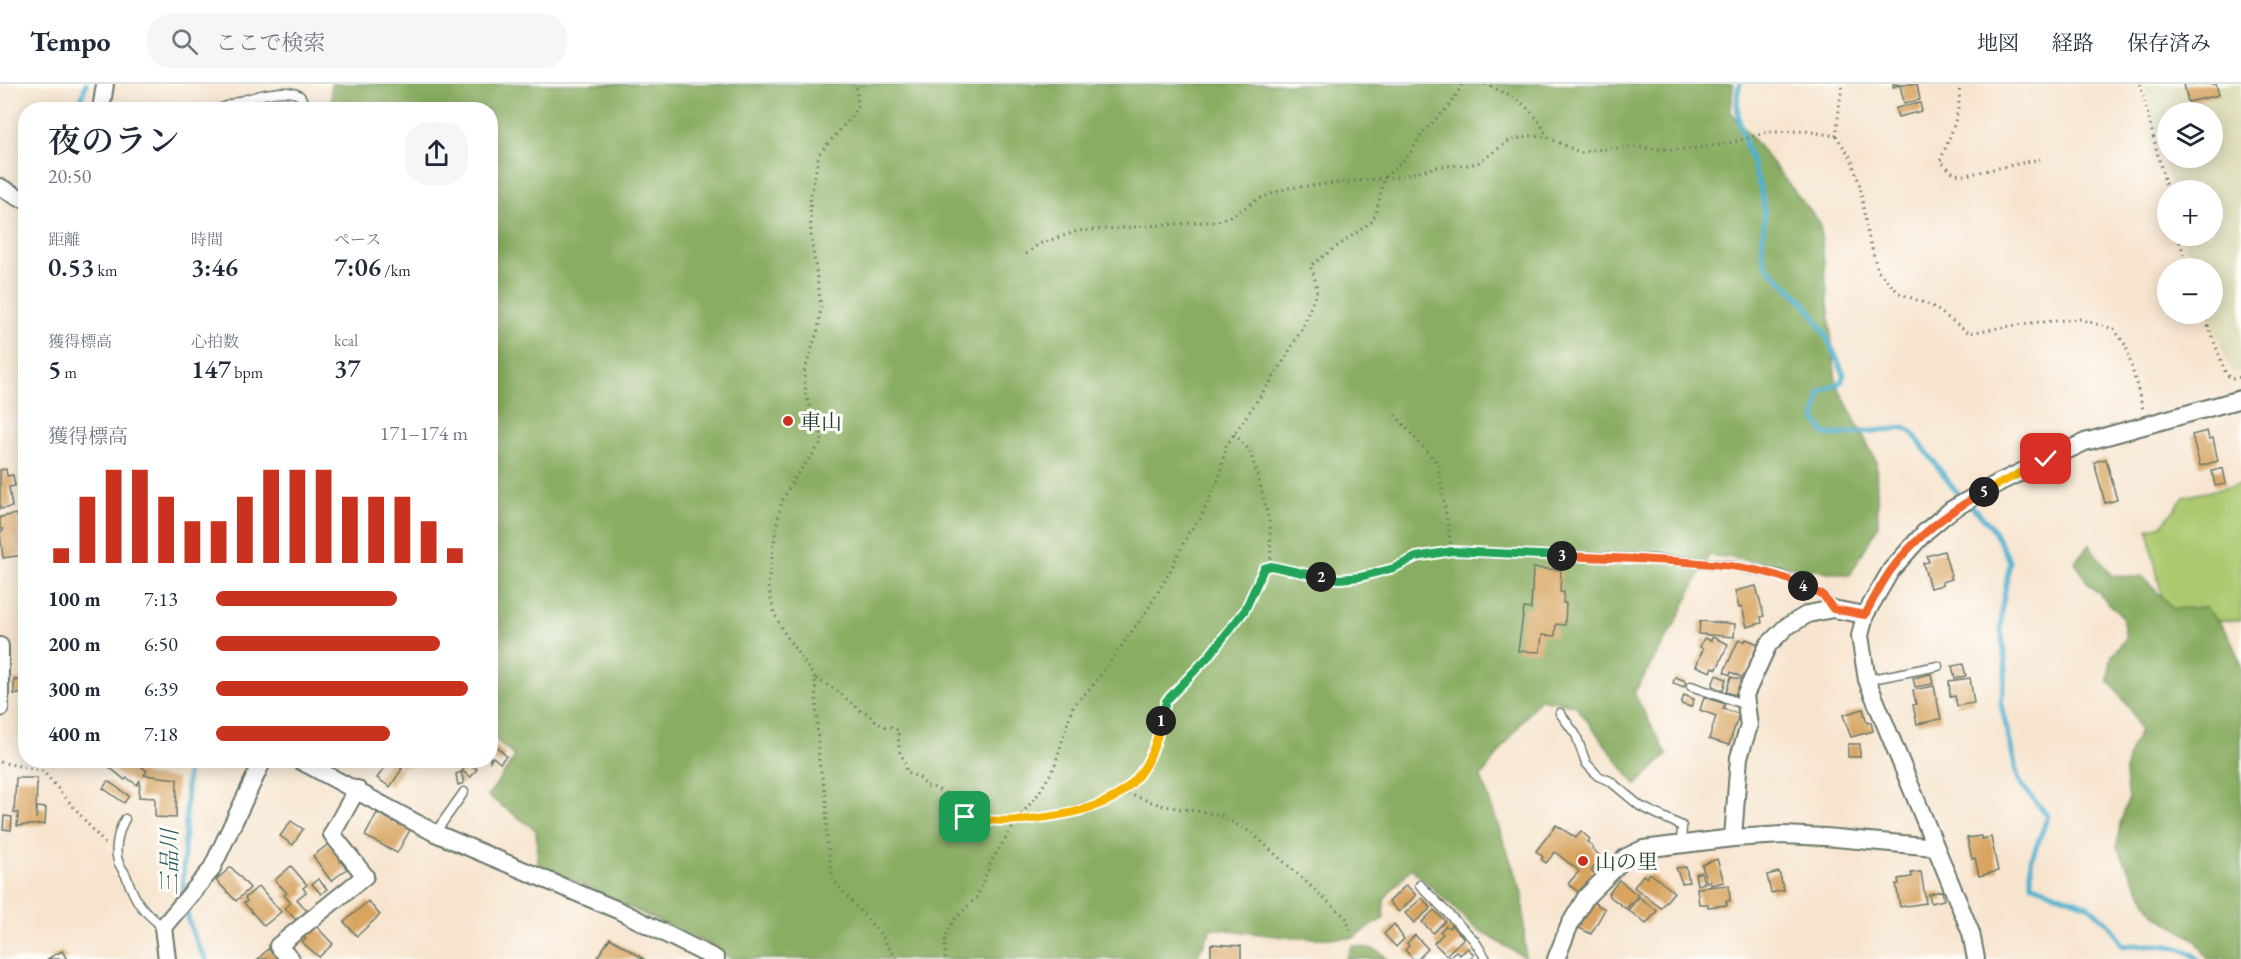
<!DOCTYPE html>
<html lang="ja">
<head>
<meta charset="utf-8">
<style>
  :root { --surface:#fff; --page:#f6f6f7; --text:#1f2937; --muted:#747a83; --line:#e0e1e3; --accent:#c8321e }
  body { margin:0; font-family:"EB Garamond","Noto Serif JP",serif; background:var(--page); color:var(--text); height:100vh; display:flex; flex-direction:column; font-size:22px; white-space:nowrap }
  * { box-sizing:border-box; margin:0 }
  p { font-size:20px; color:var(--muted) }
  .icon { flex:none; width:33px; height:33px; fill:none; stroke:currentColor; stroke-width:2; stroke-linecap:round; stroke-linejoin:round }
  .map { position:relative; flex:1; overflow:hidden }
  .drawer { position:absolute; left:18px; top:18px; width:480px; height:666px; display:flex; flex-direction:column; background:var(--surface); border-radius:24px; box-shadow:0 3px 15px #0003 }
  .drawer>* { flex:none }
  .tools { position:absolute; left:2157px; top:18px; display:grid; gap:12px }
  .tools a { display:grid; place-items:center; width:66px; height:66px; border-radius:50%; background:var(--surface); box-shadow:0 3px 15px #0003; font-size:30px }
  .pin { position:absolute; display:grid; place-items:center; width:51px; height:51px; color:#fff; margin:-26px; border-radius:12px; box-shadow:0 3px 9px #0006 }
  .km { position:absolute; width:30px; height:30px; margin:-15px; border-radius:50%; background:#222; color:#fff; font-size:16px; line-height:30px; text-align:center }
  .round { display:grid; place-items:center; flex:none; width:63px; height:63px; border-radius:24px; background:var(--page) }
  .overview { display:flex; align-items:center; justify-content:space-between; height:102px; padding:0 30px }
  h1 { font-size:33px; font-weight:600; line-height:45px }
  .metrics { display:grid; grid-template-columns:repeat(3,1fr); gap:9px; height:102px; padding:6px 30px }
  .metrics div { display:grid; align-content:center }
  .metrics b { font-size:26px; font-weight:600 }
  .metrics small { font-size:16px; font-weight:400 }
  .metrics p { font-size:16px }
  .chart { height:168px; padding:12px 30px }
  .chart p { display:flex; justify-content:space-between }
  .chart svg { width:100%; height:108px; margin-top:6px; stroke:var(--accent); stroke-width:6 }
  ul { padding:0 30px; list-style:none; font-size:20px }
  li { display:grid; grid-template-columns:96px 72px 1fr; align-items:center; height:45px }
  li i { height:15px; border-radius:8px; background:var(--accent) }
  header { display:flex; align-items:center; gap:36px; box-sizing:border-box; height:84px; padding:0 30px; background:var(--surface); border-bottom:2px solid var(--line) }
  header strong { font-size:28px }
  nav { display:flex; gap:33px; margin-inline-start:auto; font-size:21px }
  .search { width:420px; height:54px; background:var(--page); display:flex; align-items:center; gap:15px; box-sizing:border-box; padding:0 21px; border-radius:24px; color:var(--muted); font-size:22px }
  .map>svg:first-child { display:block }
</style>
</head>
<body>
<header>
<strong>Tempo</strong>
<div class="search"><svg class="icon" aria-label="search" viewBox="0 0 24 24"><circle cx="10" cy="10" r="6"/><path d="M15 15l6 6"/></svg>ここで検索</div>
<nav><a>地図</a><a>経路</a><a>保存済み</a></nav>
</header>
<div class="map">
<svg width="2241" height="875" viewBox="0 0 2241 875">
  <rect width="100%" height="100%" fill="#fdfcf7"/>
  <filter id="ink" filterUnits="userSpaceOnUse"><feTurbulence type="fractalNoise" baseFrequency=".0167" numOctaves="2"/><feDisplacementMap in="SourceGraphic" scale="12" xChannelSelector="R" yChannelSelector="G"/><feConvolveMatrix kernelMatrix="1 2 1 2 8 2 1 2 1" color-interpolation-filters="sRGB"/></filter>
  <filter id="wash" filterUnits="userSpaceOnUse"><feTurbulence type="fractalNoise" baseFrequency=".008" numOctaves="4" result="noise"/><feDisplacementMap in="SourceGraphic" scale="24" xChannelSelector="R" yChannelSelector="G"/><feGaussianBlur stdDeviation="1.35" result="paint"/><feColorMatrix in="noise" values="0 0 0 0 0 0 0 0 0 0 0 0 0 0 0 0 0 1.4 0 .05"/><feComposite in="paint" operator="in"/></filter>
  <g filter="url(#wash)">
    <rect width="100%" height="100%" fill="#f7e5cf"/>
    <path fill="#deddbb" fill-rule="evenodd" d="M 2144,0 L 2241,0 L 2241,288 L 2236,289 L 2230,286 L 2209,230 L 2212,230 L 2212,184 L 2193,184 L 2182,152 L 2212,152 L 2212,106 L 2171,106 ZM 2168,28 L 2212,28 L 2212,74 L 2168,74 Z"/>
    <polygon fill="#acc970" stroke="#668352" stroke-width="1.5" points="2241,400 2241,536 2167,539 2148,445 2162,441 2184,413"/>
    <g fill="#89ad62" stroke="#54754b" stroke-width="1.5">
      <polygon points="331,0 1733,0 1731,28 1820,139 1836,299 1876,377 1878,442 1850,491 1709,471 1675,540 1634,609 1667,671 1636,701 1575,621 1539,615 1481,693 1523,812 1525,874 1474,843 1411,784 1384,815 1384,834 1353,854 1294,854 1212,844 1196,875 731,875 715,864 538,780 536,746 488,712 515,673 490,650 490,26 332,25"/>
      <path d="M 2089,461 L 2112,492 L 2143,493 L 2173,525 L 2205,523 C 2222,541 2237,558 2241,584 L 2241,875 L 2208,875 L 2196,856 L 2154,830 L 2129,787 L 2117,762 L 2120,740 L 2128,716 L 2125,690 L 2129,670 L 2140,646 L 2129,623 L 2108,596 L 2112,571 L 2126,554 L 2122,532 L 2088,499 L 2075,477 Z"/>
      <path d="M 1352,862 C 1365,863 1379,864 1387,875 L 1346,875 Z"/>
    </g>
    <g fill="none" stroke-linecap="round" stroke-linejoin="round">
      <g stroke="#50b1cf" stroke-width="5">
        <path d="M 1740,0 C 1727,34 1761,87 1764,124 C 1766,142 1759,162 1765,179 C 1768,186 1794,207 1801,215 C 1820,236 1833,264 1844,291 L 1841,298 L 1820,308 L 1815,335 L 1824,349 L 1831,351 L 1906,344 L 1912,348 L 1954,405 L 1991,442 L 2010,477 L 2002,523 L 2001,545 L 2006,584 L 2001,620 L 2019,698 L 2048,732 L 2031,776 L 2031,800 L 2089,822 L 2109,840 L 2123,862 C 2147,861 2180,857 2198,875"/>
        <polyline points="78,26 86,0"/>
        <polyline points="185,813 183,797 188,676"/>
        <path d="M 186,822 C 188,842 195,858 206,875"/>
      </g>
    </g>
    <g id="blocks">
      <g fill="#d8a461">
        <polygon points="1893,0 1917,0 1920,16 1904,19 1900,1 1893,3"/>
        <polygon points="2184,0 2216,0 2219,11 2188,18"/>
        <polygon points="1920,19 1922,27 1898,33 1896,24"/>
        <polygon points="2207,347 2209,355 2213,354 2218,377 2200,382 2192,351"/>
        <polygon points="2106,375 2117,416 2105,419 2094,378"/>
        <polygon points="2223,384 2226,400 2215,402 2212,387"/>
        <polygon points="6,385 7,392 13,391 15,402 9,403 12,423 0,425 0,386"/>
        <polygon points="26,400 26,429 24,429 20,401"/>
        <polygon points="17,430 23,471 3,474 0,448 3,447 3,445 0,445 0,433"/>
        <polygon points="1944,467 1952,495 1942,498 1943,501 1930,504 1923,479 1929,478 1927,472"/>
        <polygon points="1533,484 1561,486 1560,508 1564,508 1563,519 1566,519 1565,541 1556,540 1555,552 1542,551 1540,568 1518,567 1524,524 1531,525"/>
        <polygon points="1756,502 1764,532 1761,533 1762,539 1747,543 1742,523 1739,524 1735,507"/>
        <polygon points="1700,537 1735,540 1734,553 1699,550"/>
        <polygon points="1712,553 1728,560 1717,585 1713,583 1711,588 1696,582 1703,565 1700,563 1704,554 1711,557"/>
        <polygon points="1739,555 1745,558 1746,555 1758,560 1743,594 1731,588 1730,591 1724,588"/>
        <polygon points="1963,580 1966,592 1955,594 1952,582"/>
        <polygon points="1931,590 1933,600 1915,603 1913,594"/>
        <polygon points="1716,591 1726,595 1723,606 1712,602"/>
        <polygon points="1675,593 1686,597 1684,603 1673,599"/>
        <polygon points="1731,593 1743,596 1739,612 1726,608"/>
        <polygon points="1970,594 1974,619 1957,622 1955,612 1950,613 1949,597"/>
        <rect x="14" y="596" width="12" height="14"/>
        <polygon points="1934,602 1941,635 1917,640 1913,621 1916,620 1913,606"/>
        <polygon points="1684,611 1694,615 1691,623 1681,620"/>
        <polygon points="1704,613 1725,620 1723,625 1739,630 1729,661 1709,655 1716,632 1700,626"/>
        <polygon points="1863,625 1867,639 1871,638 1873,647 1851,653 1843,631"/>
        <polygon points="493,658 506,672 500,679 493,673 490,677 490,661"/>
        <rect x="1848" y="660" width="12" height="13"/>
        <polygon points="112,676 146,676 142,683 147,687 144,691 177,695 176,734 155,733 155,714 139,713 140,696 137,701 127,694 125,696 108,682"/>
        <polygon points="390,676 402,685 390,703 377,694"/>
        <polygon points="399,676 414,676 412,680 401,683"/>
        <polygon points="468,679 477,685 471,693 462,687"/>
        <polygon points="461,688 464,699 458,701 456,690"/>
        <polygon points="16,694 37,694 36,735 37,723 46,724 45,740 17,742 18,729 14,729"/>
        <polygon points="108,697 129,712 124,719 103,704"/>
        <polygon points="377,729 410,746 397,769 365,752"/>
        <polygon points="4,732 12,733 11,746 3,745"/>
        <polygon points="291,737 303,745 293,761 280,752"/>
        <polygon points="1556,741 1576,754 1581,747 1590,755 1587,758 1593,763 1592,765 1602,773 1591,787 1596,790 1581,810 1568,800 1579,787 1555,768 1546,779 1541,775 1543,773 1536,767"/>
        <polygon points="1981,752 1982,755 1991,753 1998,787 1979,792 1975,774 1972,775 1967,754"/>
        <polygon points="330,759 343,775 340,777 347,785 331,797 313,772"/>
        <polygon points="1717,775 1724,798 1711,801 1710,797 1706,798 1702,781"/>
        <polygon points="291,782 307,801 303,804 306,808 297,815 307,827 296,836 285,824 291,819 284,811 287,809 275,796"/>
        <polygon points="231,783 250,804 236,817 216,796"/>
        <polygon points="1686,783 1689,798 1682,799 1676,784"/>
        <polygon points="1701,788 1704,799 1697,801 1695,790"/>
        <polygon points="1779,788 1784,806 1771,809 1767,791"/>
        <polygon points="1921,788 1926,819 1900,823 1896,800 1899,800 1898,795 1912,793 1911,789"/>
        <polygon points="1650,789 1674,808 1661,824 1634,803 1643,791 1647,794"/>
        <polygon points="318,795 327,805 321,810 312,800"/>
        <polygon points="1619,796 1638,811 1626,825 1608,811"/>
        <polygon points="1406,801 1416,811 1399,828 1389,818"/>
        <polygon points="1729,801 1730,817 1726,817 1727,821 1708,823 1708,820 1699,820 1697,804"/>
        <polygon points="259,802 281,828 264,842 244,819 247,817 245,814"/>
        <polygon points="1942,807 1944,816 1931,819 1929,810"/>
        <polygon points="1639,813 1657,827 1646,840 1628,826"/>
        <polygon points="1422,814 1431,824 1414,839 1405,829"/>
        <polygon points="368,817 380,831 357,852 344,838"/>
        <polygon points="1593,818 1605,825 1591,850 1579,844"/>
        <polygon points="1434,826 1445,837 1433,849 1422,838"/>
        <polygon points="314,840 333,860 319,873 302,858 306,855 303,851"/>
        <polygon points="1394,840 1404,855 1396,863 1384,850"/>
        <polygon points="1451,841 1464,854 1446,871 1434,859 1443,850 1440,847 1446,842 1449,844"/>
        <polygon points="1415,851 1428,865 1418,875 1413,875 1405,866 1409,862 1407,859"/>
        <polygon points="610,854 644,875 596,875"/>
        <polygon points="1211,860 1241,862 1241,875 1211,875"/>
        <polygon points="1468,864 1474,871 1470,875 1446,875 1456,867 1460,871"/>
        <polygon points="268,865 279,875 258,875"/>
        <polygon points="62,867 67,875 47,875"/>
      </g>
    </g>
  </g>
  <g filter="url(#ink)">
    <use href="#blocks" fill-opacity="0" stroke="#6b786a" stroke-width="1.5"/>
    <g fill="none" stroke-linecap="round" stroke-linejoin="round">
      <g stroke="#6b786a" stroke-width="11">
        <g id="lane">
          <path d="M 217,26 C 235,18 284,0 300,12 C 303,15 304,22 306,26"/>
          <polyline points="1463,468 1652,475 1728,481 1780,491 1823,511 1833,525"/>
          <polyline points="1867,596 1938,582"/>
          <polyline points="1691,602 1746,621"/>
          <polyline points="1560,629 1576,651 1586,679 1598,692 1610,697 1640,722 1682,742 1681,760"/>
          <path d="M 125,735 C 119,745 114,764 118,777 C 120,783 125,788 127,794 C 136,819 142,826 163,843"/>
          <polyline points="435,749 464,708"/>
          <polyline points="1420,801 1474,856 1486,875"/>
        </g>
      </g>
      <g stroke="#6b786a" stroke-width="20">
        <g id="street">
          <polyline points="101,26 105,0"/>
          <polyline points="0,103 20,114 26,114"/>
          <polyline points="0,562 0,624"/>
          <polyline points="299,676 435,749 620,827 716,875"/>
          <polyline points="1733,754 1739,673 1749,642 1745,611 1768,561 1786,543 1808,530 1833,525 1865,531"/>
          <polyline points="167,875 163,843 211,786 263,676"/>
          <polyline points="291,875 278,862 365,792 332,750 357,705"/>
          <polyline points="1556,875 1570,840 1586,813 1626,773 1643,765 1733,754 1783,751 1825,753 1935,763"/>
          <polyline points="1976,875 1971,849 1867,596 1860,552 1865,531 1891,486 1925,448 1951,426 2000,398 2085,358 2241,315"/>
        </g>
      </g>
      <g stroke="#6b786a" stroke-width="3" stroke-dasharray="1.5 4.5" stroke-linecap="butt">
        <path d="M 1485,0 C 1512,11 1536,24 1547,53"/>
        <path d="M 1959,0 C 1962,27 1950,53 1940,77 L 1955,90 L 1966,91 L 2040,75"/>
        <polyline points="2140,0 2168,111"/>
        <polyline points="1836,52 1842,0"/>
        <polyline points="2178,152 2188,184"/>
        <polyline points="1026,170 1039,160 1078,147 1218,137 1237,129 1258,115 1287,104 1397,93 1441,82 1469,81 1480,78 1510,56 1531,52 1547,53 1581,69 1592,66 1634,63 1673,66 1689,65 1726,60 1769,48 1806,47 1836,52 1851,74 1860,102 1867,147 1878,187 1899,209 1932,222 1969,249 2029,239 2079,235 2114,245 2126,262 2143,325"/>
        <polyline points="2204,230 2226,290 2232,295 2241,293"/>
        <polyline points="1395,331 1438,380 1451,462"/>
        <polyline points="1234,350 1250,367 1258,393 1270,440 1271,482"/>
        <polyline points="815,594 786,552 775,531 768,503 776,444 782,417 795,393 822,358 821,349 806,312 804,289 818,245 821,223 811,151 810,117 819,70 851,33 858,20 856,0"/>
        <polyline points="0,678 43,687 105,760"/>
        <polyline points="1122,708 1164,722 1220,731 1252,749 1346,834 1351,849"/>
        <polyline points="896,875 882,852 833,796 827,758 826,712 819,678 815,594 839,608 859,626 866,629 882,642 892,643 898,646 899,667 904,676 907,689 919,693 926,702 936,704 946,710 965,733 997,737 1046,733 1102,720 1122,708 1143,686 1153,667 1166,617 1208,573 1245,526 1264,485 1271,482 1312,492 1340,495 1361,493 1394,484 1416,473 1453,467"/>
        <polyline points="945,875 945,854 954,836 977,813 992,776 1017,736 1038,710 1054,684 1073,622 1094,600 1148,525 1169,489 1189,448 1200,435 1219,394 1226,362 1279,285 1303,243 1317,206 1314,191 1310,182 1371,138 1376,130 1384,94 1410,70 1423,48 1451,20 1462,1 1465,0"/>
      </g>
      <use href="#lane" stroke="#fff" stroke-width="8"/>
      <use href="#street" stroke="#fff" stroke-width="16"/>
    </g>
  </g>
  <g fill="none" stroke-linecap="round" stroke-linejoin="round" filter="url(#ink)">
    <g stroke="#fff" stroke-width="12">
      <path id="split-1" d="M 965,733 C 1002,743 1091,732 1122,708 C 1144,691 1156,664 1161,637"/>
    </g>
    <g stroke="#fff" stroke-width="12">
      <polyline id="split-2" points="1161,637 1166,617 1208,573 1245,526 1264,484 1271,482 1321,493"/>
    </g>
    <g stroke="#fff" stroke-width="12">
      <polyline id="split-3" points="1321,493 1340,495 1360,493 1394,484 1416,473 1452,467 1562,472"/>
    </g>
    <g stroke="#fff" stroke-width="12">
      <path id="split-4" d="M 1562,472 C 1603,474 1645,475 1687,478 C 1727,481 1767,484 1803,502"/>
    </g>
    <g stroke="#fff" stroke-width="12">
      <path id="split-5" d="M 1803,502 L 1823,511 L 1833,525 L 1865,531 C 1873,516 1881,500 1891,486 C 1916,452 1948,428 1984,408"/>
    </g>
    <g stroke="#fff" stroke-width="12">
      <polyline id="split-6" points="1984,408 2046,375"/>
    </g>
    <use href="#split-1" stroke="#f5b400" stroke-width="8"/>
    <use href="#split-2" stroke="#22a559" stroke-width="8"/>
    <use href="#split-3" stroke="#22a559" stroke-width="8"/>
    <use href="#split-4" stroke="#f0652b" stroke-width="8"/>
    <use href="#split-5" stroke="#f0652b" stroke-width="8"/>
    <use href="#split-6" stroke="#f5b400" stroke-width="8"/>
  </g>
  <g fill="#c8321e" stroke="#fdfcf7" stroke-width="2">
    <circle cx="788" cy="337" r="6"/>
    <circle cx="1583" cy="777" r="6"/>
  </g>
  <g text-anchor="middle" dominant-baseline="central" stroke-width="6" stroke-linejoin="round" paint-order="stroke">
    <g font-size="21" fill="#1f3d34" stroke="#fdfcf7" text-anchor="start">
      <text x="800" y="337">車山</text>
      <text x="1595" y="777">山の里</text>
    </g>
    <g font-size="22" font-style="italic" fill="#2e6062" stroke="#fdfcf7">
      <text transform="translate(169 778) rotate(-90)">三品川</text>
    </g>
  </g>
</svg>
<div class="tools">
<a><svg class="icon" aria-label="layers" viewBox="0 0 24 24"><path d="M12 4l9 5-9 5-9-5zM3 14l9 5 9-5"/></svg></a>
<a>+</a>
<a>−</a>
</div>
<div class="pin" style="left:965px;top:733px;background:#1e9e55"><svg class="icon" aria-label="arrive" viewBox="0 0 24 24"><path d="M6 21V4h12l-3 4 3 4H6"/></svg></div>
<div class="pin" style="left:2046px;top:375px;background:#d93025"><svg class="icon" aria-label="check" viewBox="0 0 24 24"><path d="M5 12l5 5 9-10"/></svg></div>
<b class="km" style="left:1161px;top:637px">1</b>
<b class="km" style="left:1321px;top:493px">2</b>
<b class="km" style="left:1562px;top:472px">3</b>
<b class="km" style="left:1803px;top:502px">4</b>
<b class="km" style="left:1984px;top:408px">5</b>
<section class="drawer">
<div class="overview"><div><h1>夜のラン</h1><p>20:50</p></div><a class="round"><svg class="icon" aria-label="share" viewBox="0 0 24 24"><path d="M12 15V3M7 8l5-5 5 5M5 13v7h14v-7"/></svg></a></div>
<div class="metrics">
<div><p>距離</p><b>0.53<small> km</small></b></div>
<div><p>時間</p><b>3:46</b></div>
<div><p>ペース</p><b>7:06<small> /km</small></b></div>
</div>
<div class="metrics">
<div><p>獲得標高</p><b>5<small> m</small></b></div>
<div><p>心拍数</p><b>147<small> bpm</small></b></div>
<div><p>kcal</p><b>37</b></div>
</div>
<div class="chart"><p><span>獲得標高</span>171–174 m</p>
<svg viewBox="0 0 160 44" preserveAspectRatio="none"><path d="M5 44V38M15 44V17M25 44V6M35 44V6M45 44V17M55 44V27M65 44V27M75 44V17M85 44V6M95 44V6M105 44V6M115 44V17M125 44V17M135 44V17M145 44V27M155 44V38"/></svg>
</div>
<ul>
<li><b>100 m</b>7:13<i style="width:72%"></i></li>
<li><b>200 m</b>6:50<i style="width:89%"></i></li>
<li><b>300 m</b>6:39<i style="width:100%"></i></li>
<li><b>400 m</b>7:18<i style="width:69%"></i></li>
</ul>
</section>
</div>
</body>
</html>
